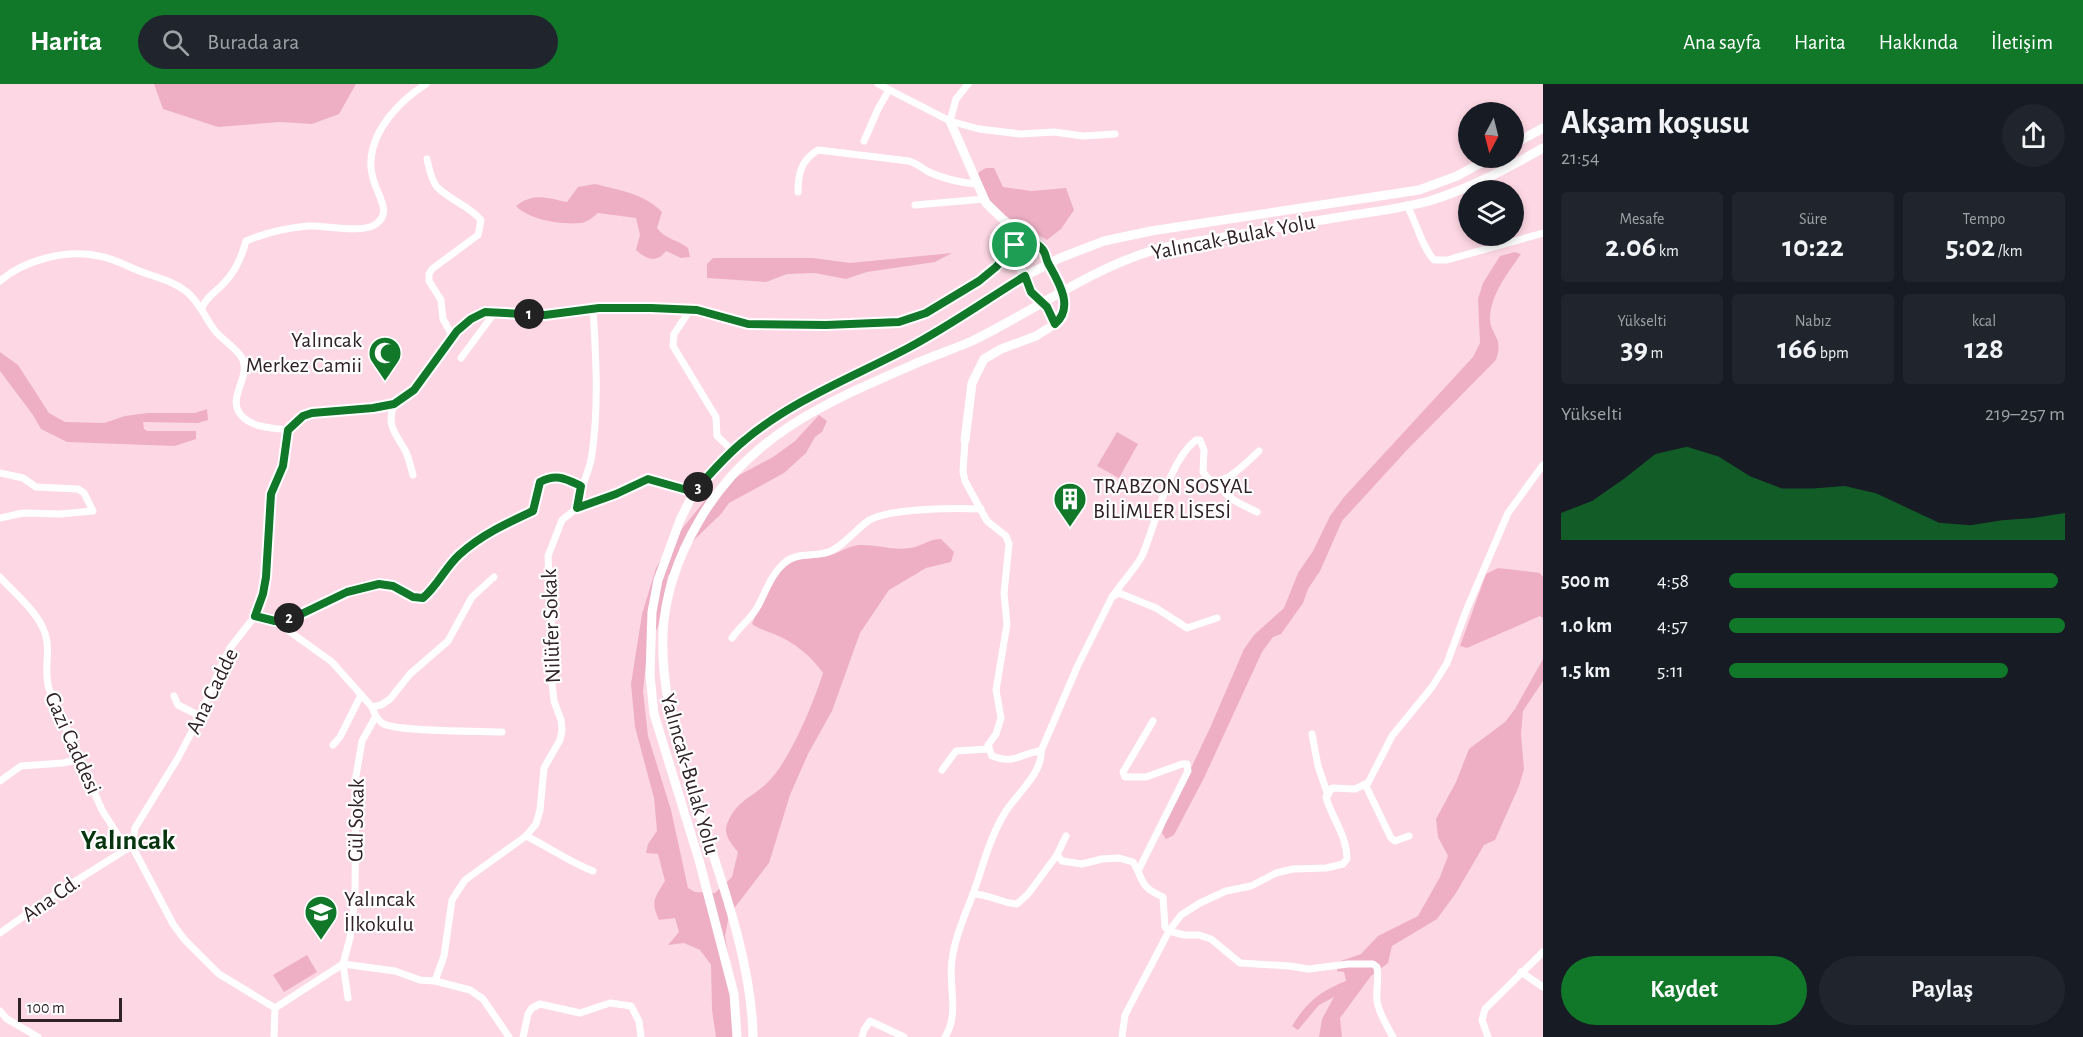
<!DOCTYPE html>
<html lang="tr">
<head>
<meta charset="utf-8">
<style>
  :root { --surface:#171b24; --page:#20242c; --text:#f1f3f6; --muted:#9ea1a6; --accent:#11782a }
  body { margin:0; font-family:"Alegreya Sans",sans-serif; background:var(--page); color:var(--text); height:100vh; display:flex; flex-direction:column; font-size:22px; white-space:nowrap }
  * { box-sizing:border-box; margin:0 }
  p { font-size:20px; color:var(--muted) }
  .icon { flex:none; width:33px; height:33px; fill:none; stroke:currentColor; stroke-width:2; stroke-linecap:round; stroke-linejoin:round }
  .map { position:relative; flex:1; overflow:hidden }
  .side { display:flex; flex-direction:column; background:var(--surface); width:540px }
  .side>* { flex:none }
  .needle { width:39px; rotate:187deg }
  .tools { position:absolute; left:1458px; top:18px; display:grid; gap:12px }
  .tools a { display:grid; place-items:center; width:66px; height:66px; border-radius:50%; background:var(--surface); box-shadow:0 3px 9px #0003; font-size:30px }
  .scale { position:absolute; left:18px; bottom:15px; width:104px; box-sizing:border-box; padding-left:6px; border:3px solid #302227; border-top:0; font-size:16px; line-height:21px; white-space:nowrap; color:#302227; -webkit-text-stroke:4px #fff; paint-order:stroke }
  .pin { position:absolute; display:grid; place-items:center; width:51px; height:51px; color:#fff; margin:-26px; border:3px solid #fff; border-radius:50%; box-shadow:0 2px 6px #0007 }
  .km { position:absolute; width:30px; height:30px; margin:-15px; border-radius:50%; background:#222; color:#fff; font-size:16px; line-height:30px; text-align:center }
  .round { display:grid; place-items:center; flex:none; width:63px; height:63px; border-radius:32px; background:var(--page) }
  .head { display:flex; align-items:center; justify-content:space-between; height:102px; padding:0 18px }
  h1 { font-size:33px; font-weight:700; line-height:45px }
  .stats { display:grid; grid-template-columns:repeat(3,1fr); gap:9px; height:102px; padding:6px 18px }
  .stats div { display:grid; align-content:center; border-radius:6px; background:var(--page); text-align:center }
  .stats b { font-size:30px; font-weight:700 }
  .stats small { font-size:16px; font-weight:400 }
  .stats p { font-size:16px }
  .chart { height:168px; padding:12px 18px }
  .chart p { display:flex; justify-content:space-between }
  .chart svg { width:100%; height:108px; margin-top:6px; fill:var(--accent); opacity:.7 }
  .button { display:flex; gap:12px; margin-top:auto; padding:12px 18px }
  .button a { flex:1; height:69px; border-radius:36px; background:var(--accent); color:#fff; font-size:24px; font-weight:700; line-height:69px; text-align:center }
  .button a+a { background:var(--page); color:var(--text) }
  ul { padding:0 18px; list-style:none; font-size:20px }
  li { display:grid; grid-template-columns:96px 72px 1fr; align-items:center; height:45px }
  li i { height:15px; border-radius:8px; background:var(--accent) }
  header { display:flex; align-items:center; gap:36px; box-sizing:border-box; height:84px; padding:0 30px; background:var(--accent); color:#fff }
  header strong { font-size:28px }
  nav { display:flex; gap:33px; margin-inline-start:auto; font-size:21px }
  .search { width:420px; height:54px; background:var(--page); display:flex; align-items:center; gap:15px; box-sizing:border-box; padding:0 21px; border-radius:33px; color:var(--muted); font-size:22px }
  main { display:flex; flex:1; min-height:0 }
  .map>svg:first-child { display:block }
</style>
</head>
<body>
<header>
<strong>Harita</strong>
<div class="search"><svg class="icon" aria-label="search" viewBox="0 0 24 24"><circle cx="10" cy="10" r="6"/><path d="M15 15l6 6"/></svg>Burada ara</div>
<nav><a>Ana sayfa</a><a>Harita</a><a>Hakkında</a><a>İletişim</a></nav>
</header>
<main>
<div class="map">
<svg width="1543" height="953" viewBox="0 0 1543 953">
  <rect width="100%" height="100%" fill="#fdd8e4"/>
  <g fill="#eeafc5">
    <polygon points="154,0 356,0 339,30 312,40 280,38 218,43 163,25"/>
    <polygon points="986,84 994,84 1003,103 1031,107 1066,104 1074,126 1061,145 1047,156 1004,131 992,120 976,95 979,88"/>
    <path d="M 595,100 C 619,106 645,110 662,128 L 657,144 C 665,155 678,156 688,164 L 690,173 L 681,174 L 666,167 C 656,180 646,175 636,166 L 640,151 L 636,134 L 598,129 C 593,133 588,138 581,139 C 562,141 529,136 516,122 C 534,108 546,114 567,118 L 578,103 Z"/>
    <path d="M 1515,168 L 1521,170 C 1508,189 1490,211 1490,235 C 1491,253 1504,252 1496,276 L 1407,366 L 1342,437 L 1320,487 L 1308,505 L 1303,519 L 1281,550 L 1273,553 L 1262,568 L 1204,694 L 1174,751 L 1166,755 L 1162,749 L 1165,739 L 1210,644 L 1244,565 L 1254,551 L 1284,524 L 1298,489 L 1313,467 L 1330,432 L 1344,413 L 1473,273 L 1480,259 L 1478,215 L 1483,199 L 1500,172 Z"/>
    <polygon points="952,169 935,178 867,188 846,195 815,189 787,190 766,198 707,194 707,180 713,174 813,174 850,179"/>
    <polygon points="0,268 18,281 49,329 65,338 104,339 125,332 148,329 195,329 207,325 208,336 198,339 143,338 144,345 147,347 196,347 196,355 175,362 67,358 41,345 33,331 0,287"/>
    <path d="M 819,331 L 827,337 L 822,348 L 815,353 L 806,369 L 784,389 L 729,419 L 721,430 L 695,455 L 668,492 L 658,542 L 647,571 L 643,607 L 648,652 L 671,726 L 688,804 L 695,808 L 715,809 L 732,793 L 738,768 C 731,760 723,750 727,740 C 737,715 753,714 769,697 C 791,674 813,620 823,589 C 811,572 794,558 774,550 C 766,547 759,545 752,540 C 761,521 770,493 788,481 C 799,472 815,476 828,472 C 839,469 848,462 859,461 C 877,460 896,468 915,463 C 925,460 930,455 941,455 L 954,468 L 951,478 L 926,484 L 889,506 L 860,549 L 832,627 L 808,670 L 790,711 L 769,779 L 729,831 L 725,852 L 737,923 L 736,953 L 716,953 L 712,926 L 711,881 L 700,866 L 684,859 L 668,861 L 679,848 L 675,834 L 659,836 C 650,818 655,813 665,797 L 658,770 L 646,769 L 648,760 L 657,747 L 654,714 L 635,643 L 631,600 L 642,530 L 656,484 L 673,456 L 706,415 L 734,394 L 773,373 L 795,357 Z"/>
    <polygon points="1117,348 1138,360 1119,394 1097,382"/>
    <polygon points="1498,484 1540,489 1543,493 1543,534 1540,532 1467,564 1460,562 1486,490"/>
    <path d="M 1543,575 L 1543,597 L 1523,627 L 1521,650 L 1524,685 L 1519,702 L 1495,756 L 1484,761 L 1456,809 L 1437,835 L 1392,862 L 1388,879 L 1371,892 L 1340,934 L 1342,953 L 1319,953 L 1322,935 L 1334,913 L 1319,921 L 1298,946 L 1292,942 C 1308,917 1319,908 1346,897 L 1344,888 L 1337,887 L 1338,878 L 1361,870 L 1378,852 L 1418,832 L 1440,793 L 1448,772 L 1438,753 L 1436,735 L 1456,698 L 1469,665 L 1505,638 L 1515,625 Z"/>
    <polygon points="307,871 317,888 284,908 273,891"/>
  </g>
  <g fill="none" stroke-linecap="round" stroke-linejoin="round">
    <g stroke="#fff" stroke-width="7">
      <polyline points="878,0 950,37 979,45 1021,50 1054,48 1083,52 1115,50"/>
      <polyline points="950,37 956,15 968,0"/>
      <polyline points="864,57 878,25 889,6"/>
      <path d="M 427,75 C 429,84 431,96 437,103 C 450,116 469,122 481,136 L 478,151 L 432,185 L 429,190 L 429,197 L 441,216 L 443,235 L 453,253"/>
      <path d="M 798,108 C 798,90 801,76 818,66 L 909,77 C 917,80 921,83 927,87 C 941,94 961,99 976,100"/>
      <polyline points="915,121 984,115"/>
      <path d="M 1407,121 C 1416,138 1422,163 1434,176 L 1447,176 L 1543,149"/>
      <path d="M 0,197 C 24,176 66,165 99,172 C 112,174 125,181 137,186 C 156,194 170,195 187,208 C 202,221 205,235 216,248 C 224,257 236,264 242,274 C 252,292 226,314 241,331 C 252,344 273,344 288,346"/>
      <path d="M 202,224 C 206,213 216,208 224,199 C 234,189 242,172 246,157 C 265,149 286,144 308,142 C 325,141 363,150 376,140 C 391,130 380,115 376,103 C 373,96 370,84 371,76 C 373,44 401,16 426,0"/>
      <polyline points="690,226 674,250 673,262 716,333 717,352 733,367"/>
      <polyline points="461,274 495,228"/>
      <path d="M 394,320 C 386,343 396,349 406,368 C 409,375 411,384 413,391"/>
      <path d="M 965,356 L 963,388 L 965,397 L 987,437 L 1006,452 L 1009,460 L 1004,509 L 1007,540 L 996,606 L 1001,634 L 996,650 L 988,661 L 992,672 C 1017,681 1019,669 1041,667 C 1043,688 1017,710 1006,727 C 990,752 983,782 973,810"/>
      <polyline points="0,389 23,394 36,403 78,405 84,409 93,427 60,430 23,429 0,434"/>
      <path d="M 1218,397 C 1223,414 1243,421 1257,428"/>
      <polyline points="577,424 616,410 648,395 694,408"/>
      <path d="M 0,493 C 16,511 44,532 47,558 C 49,575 44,587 49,605 L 102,726 L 126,764"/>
      <path d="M 1112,513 C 1120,501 1137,482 1142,472 C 1157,438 1167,379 1196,356 L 1200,356 L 1204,366 L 1203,388 C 1205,390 1207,394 1209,395 C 1224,404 1249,376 1259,367"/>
      <path d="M 255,532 L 275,537 L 295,533 L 347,508 L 379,500 L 393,502 L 413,513 L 423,514 C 438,501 445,484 460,471 C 481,451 507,439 533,427 L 540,397 C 557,389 566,395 581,402"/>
      <path d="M 275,537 L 332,578 L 372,623 C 374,629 377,635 382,639 C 393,648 482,647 502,648"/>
      <path d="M 732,554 C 739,543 752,534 758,522 C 766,507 771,491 784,479 C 796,468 813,473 828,468 C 843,463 855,446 868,437 C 887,424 956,424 981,425"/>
      <polyline points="174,612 178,621 200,632"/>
      <polyline points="372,623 381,621 390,615 410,590 448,557 472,513 494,493"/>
      <polyline points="1312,650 1318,682 1328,711"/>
      <polyline points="333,661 340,653 361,611"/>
      <polyline points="1041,667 1078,581 1112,513 1119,509 1156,524 1187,544 1217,534"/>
      <polyline points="942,686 956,667 989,665"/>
      <polyline points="0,697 21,682 63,679 80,675"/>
      <polyline points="1365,700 1391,754 1395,757 1409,752"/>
      <path d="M 526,752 C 549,763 569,778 593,787"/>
      <path d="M 1066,752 L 1057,771 L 1062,777 L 1082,780 L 1102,775 L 1119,774 L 1133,778 C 1145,797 1138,802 1163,813 L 1165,843 L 1169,847 L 1184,851 L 1199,851 L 1211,855 L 1240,879 L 1289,882 L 1309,885 L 1348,880 L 1373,880 L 1377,883 C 1379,895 1376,906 1377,917 C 1379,930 1387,942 1393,953"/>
      <polyline points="1138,787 1188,687 1187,680 1182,680 1146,693 1125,693 1123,688 1153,637"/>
      <polyline points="0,849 58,808 130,763"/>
      <polyline points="1521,888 1543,903"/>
      <path d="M 435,897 L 444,872 L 452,816 L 465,796 L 526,752 L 536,740 L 540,726 L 544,684 L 560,656 L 562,646 L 561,636 L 554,617 L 551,590 L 553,573 L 548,472 L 562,436 L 577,424 C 579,405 590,388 592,370 C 599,322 596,273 593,224"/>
      <polyline points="348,914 343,880 350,854 355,812 356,692 362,657 376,632"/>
      <polyline points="275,924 343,880 395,887 420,896 435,897 470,906 483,915 509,953"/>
      <polyline points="0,927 7,935 38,953"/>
      <polyline points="274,953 275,924 219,890 184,855 173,840 132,762 135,744 178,674 200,632 221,582 230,564 255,532 263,510 266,493 271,410 283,382 288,346 303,332 312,329 373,324 394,320 414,306 457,247 471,235 485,228 545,231 599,224 651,224 697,227 748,240 798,241"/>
      <polyline points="523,953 528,930 532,924 540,920 580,929 610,919 631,922 639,937 641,953"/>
      <polyline points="862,953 864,946 870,937 904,953"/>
      <path d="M 945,953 C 960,929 948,902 952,876 C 955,853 965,831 973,810 C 989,810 1001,819 1017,820 L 1028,810 L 1057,771"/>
      <path d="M 1122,953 L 1125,931 L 1169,847 L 1181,831 L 1200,819 L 1226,807 L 1251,802 L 1276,789 L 1293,785 L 1326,784 L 1343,780 L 1347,775 C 1347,751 1332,735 1326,713 L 1332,704 L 1355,705 L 1368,699 L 1392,652 L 1432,603 L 1447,579 L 1466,527 L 1508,429 L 1543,381"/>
      <polyline points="1488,953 1482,936 1485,925 1543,868"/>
    </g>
    <g stroke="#fff" stroke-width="9">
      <polyline points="950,37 986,119 1015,147 1042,165 1060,198 1063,212 1063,229 1055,240 1036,252 1001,265 984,275 972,299 965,356"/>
      <polyline points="1514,60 1543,44"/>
      <path d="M 1015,158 C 1016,172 1024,198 1032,209 C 1040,221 1052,225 1055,240"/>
      <polyline points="798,241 899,238 919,233 989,190 1015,161"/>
      <polyline points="737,953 734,910 699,776 654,630 650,591 652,528 658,496 680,436 694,408 718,381 746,356 769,339 822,306 910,263 1025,192 1060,174 1104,157 1151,147 1419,106 1457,92 1490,74"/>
      <path d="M 753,953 C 752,870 713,774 688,694 C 673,645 661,601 663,549 C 665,509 679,471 699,437 C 749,350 829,317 917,279 C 935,271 954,265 972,257 C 1032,228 1087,187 1151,167 C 1174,160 1199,157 1224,153 C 1263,146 1302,139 1341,133 C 1370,128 1400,125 1429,117 C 1469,105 1506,85 1543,64"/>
    </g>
  </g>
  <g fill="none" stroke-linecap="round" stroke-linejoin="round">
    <g stroke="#fff" stroke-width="12">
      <path id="route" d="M 1015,147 C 1024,152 1037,158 1043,166 C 1046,170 1046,175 1048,179 C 1058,197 1075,223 1055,240 L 1047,223 L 1031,208 L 1025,192 C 986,216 948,243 908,264 C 853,293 793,316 745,356 C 726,371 710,390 694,408 L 648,395 L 616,410 L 577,424 L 581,402 C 566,395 557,389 540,398 L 533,427 C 507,439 481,451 459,471 C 445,484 438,501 423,514 L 413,513 L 393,502 L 379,500 L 347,508 L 295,533 L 275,537 L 255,532 L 263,510 L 266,493 L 271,410 L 283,382 L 288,346 L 303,332 L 312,329 L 373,324 L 394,320 L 414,306 L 457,247 L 471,235 L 485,228 L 545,231 L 599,224 L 651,224 L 697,226 L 748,240 L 826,241 L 899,238 L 926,229 L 979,197 L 996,183 L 1015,161 Z"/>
    </g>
    <use href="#route" stroke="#11782a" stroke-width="8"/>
  </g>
  <defs>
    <g id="mosque-pin" transform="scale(1.725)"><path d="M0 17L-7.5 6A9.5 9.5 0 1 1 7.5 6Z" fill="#11782a" stroke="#fff"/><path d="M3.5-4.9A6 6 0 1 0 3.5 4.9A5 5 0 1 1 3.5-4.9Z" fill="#fff"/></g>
    <g id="building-pin" transform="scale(1.725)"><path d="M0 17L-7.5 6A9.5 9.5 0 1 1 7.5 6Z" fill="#11782a" stroke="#fff"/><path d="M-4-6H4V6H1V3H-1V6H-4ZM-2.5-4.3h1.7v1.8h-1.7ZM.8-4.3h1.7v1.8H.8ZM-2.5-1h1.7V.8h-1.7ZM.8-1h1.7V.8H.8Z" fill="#fff"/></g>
    <g id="school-pin" transform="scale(1.725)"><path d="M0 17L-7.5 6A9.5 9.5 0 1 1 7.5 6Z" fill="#11782a" stroke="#fff"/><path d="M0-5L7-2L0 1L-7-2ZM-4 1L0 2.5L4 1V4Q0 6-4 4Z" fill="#fff"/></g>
  </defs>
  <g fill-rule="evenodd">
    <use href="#mosque-pin" x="385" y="269"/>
    <use href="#building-pin" x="1070" y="415"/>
    <use href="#school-pin" x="321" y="828"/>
  </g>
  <g text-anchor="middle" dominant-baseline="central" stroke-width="4.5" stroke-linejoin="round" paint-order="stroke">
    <g font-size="22" fill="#302227" stroke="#fff">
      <text transform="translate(1233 153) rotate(-11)">Yalıncak-Bulak Yolu</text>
      <text transform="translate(551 542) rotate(-92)">Nilüfer Sokak</text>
      <text transform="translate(212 607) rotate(-64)">Ana Cadde</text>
      <text transform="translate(73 659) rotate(66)">Gazi Caddesi</text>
      <text transform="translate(690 690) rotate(74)">Yalıncak-Bulak Yolu</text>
      <text transform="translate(356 736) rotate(-89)">Gül Sokak</text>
      <text transform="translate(51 814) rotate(-35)">Ana Cd.</text>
    </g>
    <g font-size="22" fill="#302227" stroke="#fff" text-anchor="start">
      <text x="362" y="256" text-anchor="end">Yalıncak<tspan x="362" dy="25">Merkez Camii</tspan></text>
      <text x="1093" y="402">TRABZON SOSYAL<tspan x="1093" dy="25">BİLİMLER LİSESİ</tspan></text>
      <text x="344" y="815">Yalıncak<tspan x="344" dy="25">İlkokulu</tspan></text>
    </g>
    <g font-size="28" font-weight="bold" fill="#06350f" stroke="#fff">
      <text x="128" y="757">Yalıncak</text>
    </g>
  </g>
</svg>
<div class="tools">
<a><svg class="needle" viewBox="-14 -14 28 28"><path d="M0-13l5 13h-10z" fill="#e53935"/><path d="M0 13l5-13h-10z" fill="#9ea1a6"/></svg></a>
<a><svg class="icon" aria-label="layers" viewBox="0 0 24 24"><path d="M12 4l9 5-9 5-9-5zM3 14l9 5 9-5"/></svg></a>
</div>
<div class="scale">100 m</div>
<div class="pin" style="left:1015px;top:161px;background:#1e9e55"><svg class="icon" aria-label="arrive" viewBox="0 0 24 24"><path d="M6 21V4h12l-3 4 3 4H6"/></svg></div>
<b class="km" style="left:529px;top:230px">1</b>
<b class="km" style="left:289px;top:534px">2</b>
<b class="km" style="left:698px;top:403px">3</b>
</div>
<section class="side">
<div class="head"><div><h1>Akşam koşusu</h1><p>21:54</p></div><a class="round"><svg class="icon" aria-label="share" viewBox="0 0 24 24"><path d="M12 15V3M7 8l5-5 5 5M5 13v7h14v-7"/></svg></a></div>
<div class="stats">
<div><p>Mesafe</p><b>2.06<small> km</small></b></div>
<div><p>Süre</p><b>10:22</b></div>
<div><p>Tempo</p><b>5:02<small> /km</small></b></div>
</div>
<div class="stats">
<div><p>Yükselti</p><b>39<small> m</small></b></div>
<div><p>Nabız</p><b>166<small> bpm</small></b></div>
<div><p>kcal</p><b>128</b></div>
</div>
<div class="chart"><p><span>Yükselti</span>219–257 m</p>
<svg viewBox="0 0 160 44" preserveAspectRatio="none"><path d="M0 44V33L10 28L20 19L30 9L40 6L50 10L60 18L70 23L80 23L90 22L100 25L110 31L120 37L130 38L140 36L150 35L160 33V44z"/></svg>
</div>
<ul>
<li><b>500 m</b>4:58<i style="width:98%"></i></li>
<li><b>1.0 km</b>4:57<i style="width:100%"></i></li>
<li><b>1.5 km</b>5:11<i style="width:83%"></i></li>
</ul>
<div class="button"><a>Kaydet</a><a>Paylaş</a></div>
</section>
</main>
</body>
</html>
